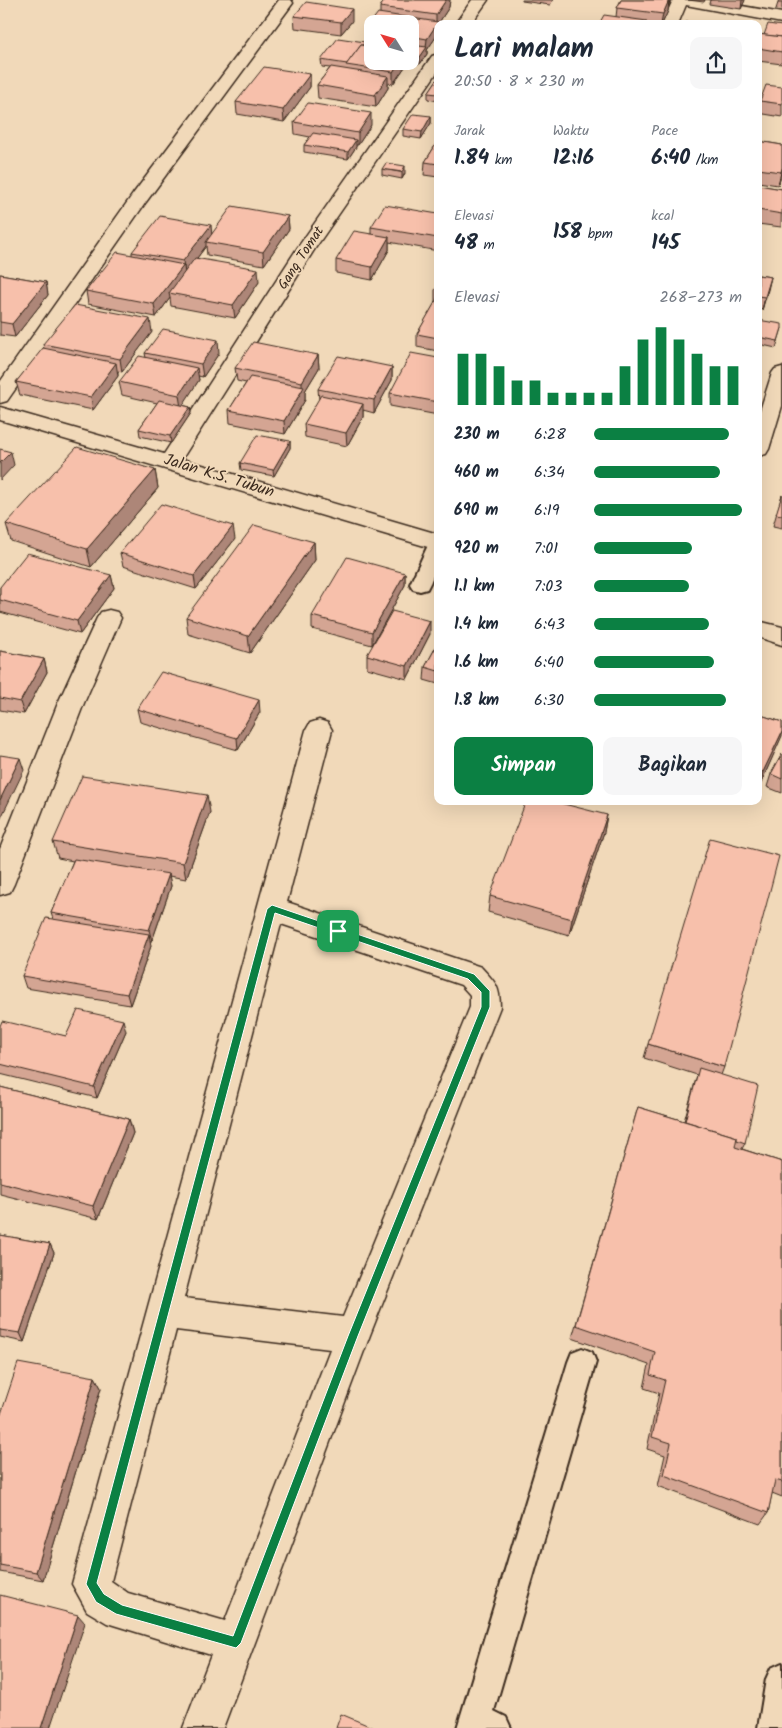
<!DOCTYPE html>
<html lang="id">
<head>
<meta charset="utf-8">
<style>
  :root { --surface:#fff; --page:#f6f6f7; --text:#1f2937; --muted:#747a83; --accent:#0b8043 }
  body { margin:0; font-family:Kalam,sans-serif; background:var(--page); color:var(--text); height:100vh; display:flex; flex-direction:column; font-size:19px; white-space:nowrap }
  * { box-sizing:border-box; margin:0 }
  p { font-size:16px; color:var(--muted) }
  .icon { flex:none; width:28px; height:28px; fill:none; stroke:currentColor; stroke-width:2; stroke-linecap:round; stroke-linejoin:round }
  .map { position:relative; flex:1; overflow:hidden }
  .sheet { position:absolute; left:434px; top:20px; width:328px; height:785px; display:flex; flex-direction:column; background:var(--surface); border-radius:10px; box-shadow:0 5px 20px #0002 }
  .sheet>* { flex:none }
  .needle { width:32px; rotate:307deg }
  .buttons { position:absolute; left:364px; top:15px; display:grid; gap:10px }
  .buttons a { display:grid; place-items:center; width:55px; height:55px; border-radius:10px; background:var(--surface); box-shadow:0 5px 20px #0002; font-size:25px }
  .pin { position:absolute; display:grid; place-items:center; width:42px; height:42px; color:#fff; margin:-21px; border-radius:10px; box-shadow:0 2px 8px #0006 }
  .round { display:grid; place-items:center; flex:none; width:52px; height:52px; border-radius:10px; background:var(--page) }
  .headline { display:flex; align-items:center; justify-content:space-between; height:85px; padding:0 20px }
  h1 { font-size:28px; font-weight:700; line-height:38px }
  .metrics { display:grid; grid-template-columns:repeat(3,1fr); gap:8px; height:85px; padding:5px 20px }
  .metrics div { display:grid; align-content:center }
  .metrics b { font-size:21px; font-weight:700 }
  .metrics small { font-size:14px; font-weight:400 }
  .metrics p { font-size:14px }
  .chart { height:140px; padding:10px 20px }
  .chart p { display:flex; justify-content:space-between }
  .chart svg { width:100%; height:90px; margin-top:5px; stroke:var(--accent); stroke-width:6 }
  .button { display:flex; gap:10px; margin-top:auto; padding:10px 20px }
  .button a { flex:1; height:58px; border-radius:10px; background:var(--accent); color:#fff; font-size:20px; font-weight:700; line-height:58px; text-align:center }
  .button a+a { background:var(--page); color:var(--text) }
  ul { padding:0 20px; list-style:none; font-size:16px }
  li { display:grid; grid-template-columns:80px 60px 1fr; align-items:center; height:38px }
  li i { height:12px; border-radius:6px; background:var(--accent) }
  .map>svg:first-child { display:block }
</style>
</head>
<body>
<div class="map">
<svg width="782" height="1728" viewBox="0 0 782 1728">
  <rect width="100%" height="100%" fill="#f1d9b9"/>
  <filter id="ink" filterUnits="userSpaceOnUse"><feTurbulence type="fractalNoise" baseFrequency=".02" numOctaves="2"/><feDisplacementMap in="SourceGraphic" scale="10" xChannelSelector="R" yChannelSelector="G"/><feConvolveMatrix kernelMatrix="1 2 1 2 8 2 1 2 1" color-interpolation-filters="sRGB"/></filter>
  <g filter="url(#ink)">
    <g fill="none" stroke-linecap="round" stroke-linejoin="round">
      <g stroke="#3b2a1e" stroke-width="4">
        <g id="service">
          <path d="M 438,537 C 438,557 437,571 427,589 L 420,591 L 413,589 L 410,584 L 429,543 L 431,539 Z"/>
          <polygon points="582,1348 592,1352 596,1362 494,1711 506,1717 511,1728 457,1728 568,1362 572,1352"/>
          <polygon points="782,1663 782,1728 758,1728 766,1679 771,1668"/>
        </g>
      </g>
      <g stroke="#3b2a1e" stroke-width="3">
        <g id="minor">
          <polygon points="279,0 291,0 293,3 146,202 7,401 0,403 0,382 133,194"/>
          <polygon points="472,0 488,0 471,24 455,24"/>
          <polygon points="673,0 708,0 782,13 782,23 686,5 678,24 662,24"/>
          <polygon points="438,54 438,71 316,247 182,459 438,534 438,550 0,420 0,407 164,454 298,247 432,56"/>
          <polygon points="782,367 782,406 769,449 766,454 758,456 758,417 772,373 775,369"/>
          <polygon points="109,610 117,612 121,618 84,703 14,884 10,892 0,895 0,849 58,703 97,618 101,612"/>
          <polygon points="758,621 782,627 782,645 758,637"/>
          <path d="M 319,720 L 328,723 L 332,730 L 287,902 L 481,967 C 495,982 500,986 500,1007 L 370,1335 L 223,1728 L 183,1728 L 211,1655 L 107,1623 L 87,1611 L 72,1584 L 306,730 L 310,723 ZM 281,924 L 461,985 L 470,995 L 470,1007 L 343,1317 L 184,1298 ZM 176,1330 L 330,1349 L 225,1621 L 128,1593 L 111,1581 Z"/>
        </g>
      </g>
      <use href="#service" fill="#f1d9b9" fill-rule="evenodd"/>
      <use href="#minor" fill="#f1d9b9" fill-rule="evenodd"/>
    </g>
    <g fill="#d4a593" stroke="#3b2a1e">
      <polygon points="385,0 450,0 449,7 438,24 438,34 427,50 427,54 420,64 407,62 407,64 393,84 388,83 388,88 376,107 318,98 317,85 330,68 322,67 321,60 365,42 365,45 372,61 410,61 410,24 372,24 372,43 366,42 365,30 380,13 380,7"/>
      <polygon points="522,0 553,0 550,5 522,1"/>
      <polygon points="621,0 670,0 668,11 662,24 599,24 616,17 617,8"/>
      <polygon points="688,0 705,0 704,2"/>
      <polygon points="710,0 745,0 741,9 709,4"/>
      <polygon points="782,0 782,10 776,9 778,3"/>
      <polygon points="294,16 352,21 341,34 295,28"/>
      <polygon points="782,26 782,64 758,61 758,34 764,35"/>
      <polygon points="310,74 310,87 284,122 237,114 236,102"/>
      <polygon points="438,78 438,101 428,99 428,93"/>
      <polygon points="782,87 782,117 758,113 760,101"/>
      <polygon points="431,116 431,123 421,139 403,136 403,129"/>
      <polygon points="294,122 371,125 358,145 356,145 356,147 348,159 304,152 304,145 310,137 295,134"/>
      <polygon points="438,141 438,177 424,175 425,162"/>
      <polygon points="758,141 782,145 782,172 778,185 758,182"/>
      <polygon points="382,169 405,173 402,179 382,175"/>
      <polygon points="758,185 782,189 781,227 758,224"/>
      <polygon points="438,214 438,251 389,242 389,250 372,280 336,273 336,260 371,234 371,227"/>
      <polygon points="288,216 289,229 264,265 207,255 206,246 197,258 259,282 235,318 171,306 170,298 156,317 88,304 86,291 132,255 132,252"/>
      <polygon points="0,274 46,282 48,295 15,337 0,335"/>
      <polygon points="758,275 771,277 762,310 758,309"/>
      <polygon points="438,285 438,351 417,347 417,334 435,303 435,290"/>
      <polygon points="758,320 782,328 776,348 758,344"/>
      <polygon points="152,332 122,372 118,371 118,376 93,410 20,395 16,382 44,349 43,344"/>
      <polygon points="145,353 219,353 203,377 198,376 199,380 182,405 190,407 191,413 171,443 140,436 139,429 157,403 122,395 119,382 146,358"/>
      <polygon points="318,355 319,368 305,391 305,400 285,434 230,423 229,410 246,383 237,381 235,368"/>
      <polygon points="438,358 438,415 390,406 390,393"/>
      <polygon points="392,367 392,380 374,413 363,410 363,417 347,446 305,437 304,424 319,400 318,389"/>
      <polygon points="290,441 290,448 274,476 241,470 240,463"/>
      <polygon points="155,470 158,488 91,567 11,541 6,524"/>
      <polygon points="782,495 782,528 773,526"/>
      <polygon points="235,539 196,589 123,566 120,553"/>
      <polygon points="314,542 315,560 250,653 188,634 186,617"/>
      <polygon points="405,573 405,585 372,645 312,629 312,616"/>
      <polygon points="111,575 114,588 80,634 0,612 0,587"/>
      <polygon points="430,634 407,679 367,668 367,655"/>
      <polygon points="438,643 438,684 424,680 425,667"/>
      <polygon points="0,651 44,659 47,672 24,714 0,710"/>
      <polygon points="137,709 260,712 238,750 140,722"/>
      <polygon points="758,714 782,722 782,735 760,785 758,784"/>
      <polygon points="782,754 782,793 767,787 771,774"/>
      <polygon points="210,812 186,879 169,876 171,886 152,941 150,941 151,946 130,1005 26,988 22,976 53,919 51,913 73,861 58,858 53,842"/>
      <polygon points="607,815 604,832 569,935 488,912 490,896"/>
      <polygon points="0,1026 66,1036 126,1031 97,1098 0,1074"/>
      <polygon points="648,1044 724,1067 721,1075 745,1143 742,1149 782,1162 782,1497 772,1493 768,1513 760,1524 658,1486 665,1455 647,1449 659,1393 644,1388 649,1365 572,1338 638,1107 684,1121 697,1075 644,1058"/>
      <polygon points="0,1087 129,1119 133,1133 98,1219 0,1194"/>
      <polygon points="0,1235 50,1244 54,1253 24,1342 0,1337"/>
      <polygon points="95,1377 101,1388 43,1580 0,1572 0,1417"/>
    </g>
    <g fill="#ad8678" stroke="#3b2a1e">
      <polygon points="446,0 450,0 449,7 438,24 438,34 427,50 427,54 420,64 420,57 426,48 427,39 436,25 436,15"/>
      <polygon points="669,0 668,11 662,24 661,24 663,14"/>
      <polygon points="742,0 745,0 741,9"/>
      <polygon points="352,9 352,21 341,34 341,22"/>
      <polygon points="400,61 407,61 407,64 393,84 393,72"/>
      <polygon points="310,74 310,87 284,122 283,110"/>
      <polygon points="388,76 388,88 376,107 375,95"/>
      <polygon points="371,113 371,125 358,145 358,133"/>
      <polygon points="431,116 431,123 421,139 422,132"/>
      <polygon points="356,140 356,147 348,159 348,152"/>
      <polygon points="405,166 405,173 402,179 402,172"/>
      <polygon points="782,168 782,172 778,185 781,172"/>
      <polygon points="288,216 289,229 264,265 263,252"/>
      <polygon points="211,225 212,237 206,242 206,246 185,274 183,261"/>
      <polygon points="389,237 389,250 372,280 372,267"/>
      <polygon points="184,265 185,277 169,293 170,298 156,317 154,304"/>
      <polygon points="258,269 259,282 235,318 233,305"/>
      <polygon points="771,277 768,290 762,310 765,297"/>
      <polygon points="46,282 48,295 15,337 12,324"/>
      <polygon points="150,319 152,332 122,372 120,359"/>
      <polygon points="218,340 219,353 203,377 201,364"/>
      <polygon points="318,355 319,368 305,391 305,400 285,434 284,421 302,391 302,382"/>
      <polygon points="116,363 118,376 93,410 91,397"/>
      <polygon points="392,367 392,380 374,413 374,400"/>
      <polygon points="197,368 199,380 181,408 179,395"/>
      <polygon points="363,404 363,417 347,446 346,433"/>
      <polygon points="190,407 191,413 171,443 170,436"/>
      <polygon points="290,441 290,448 274,476 273,470"/>
      <polygon points="11,452 14,465 0,480 0,463"/>
      <polygon points="155,470 158,488 91,567 87,549"/>
      <polygon points="233,526 235,539 196,589 194,576"/>
      <polygon points="314,542 315,560 250,653 248,636"/>
      <polygon points="405,573 405,585 372,645 372,632"/>
      <polygon points="111,575 114,588 80,634 77,621"/>
      <polygon points="430,621 430,634 407,679 407,666"/>
      <polygon points="44,659 47,672 24,714 20,702"/>
      <polygon points="259,700 260,712 238,750 237,738"/>
      <polygon points="782,732 782,736 760,785 763,772"/>
      <polygon points="20,758 24,770 0,820 0,800"/>
      <polygon points="207,795 210,812 186,879 183,863"/>
      <polygon points="607,815 604,832 569,935 572,919"/>
      <polygon points="169,874 171,886 152,941 149,930"/>
      <polygon points="149,934 151,946 130,1005 127,994"/>
      <polygon points="123,1020 126,1031 97,1098 94,1087"/>
      <polygon points="129,1119 133,1133 98,1219 93,1206"/>
      <polygon points="50,1244 54,1253 24,1342 20,1333"/>
      <polygon points="95,1377 101,1388 43,1580 36,1572"/>
      <polygon points="78,1615 85,1623 50,1728 41,1728"/>
    </g>
    <g fill="#f7c0ab" stroke="#3b2a1e">
      <polygon points="385,0 446,0 436,15 380,7"/>
      <polygon points="621,0 669,0 663,14 617,8"/>
      <polygon points="779,0 782,0 782,3 778,3"/>
      <polygon points="306,2 352,9 341,22 294,16"/>
      <polygon points="378,13 438,22 427,39 410,36 410,24 372,24 372,31 365,30"/>
      <polygon points="604,15 647,21 645,24 599,24"/>
      <polygon points="486,21 503,24 484,24"/>
      <polygon points="686,22 698,24 685,24"/>
      <polygon points="768,24 782,26 782,37 764,35"/>
      <polygon points="758,34 782,37 782,52 758,48"/>
      <polygon points="338,38 365,42 363,45 361,45 347,64 321,60"/>
      <polygon points="361,45 372,47 372,61 400,61 393,72 346,65"/>
      <polygon points="410,45 427,47 420,57 410,56"/>
      <polygon points="264,67 310,74 283,110 236,102"/>
      <polygon points="331,67 388,76 375,95 317,85"/>
      <polygon points="438,78 438,94 428,93"/>
      <polygon points="766,85 782,87 782,104 760,101"/>
      <polygon points="308,103 371,113 358,133 294,122"/>
      <polygon points="413,114 431,116 422,132 403,129"/>
      <polygon points="313,133 356,140 348,152 304,145"/>
      <polygon points="438,141 438,164 425,162"/>
      <polygon points="758,141 782,145 782,168 781,172 758,169"/>
      <polygon points="386,163 405,166 402,172 382,169"/>
      <polygon points="758,185 782,189 782,214 758,210"/>
      <polygon points="385,205 438,214 438,238 371,227"/>
      <polygon points="232,206 288,216 263,252 206,242"/>
      <polygon points="160,216 211,225 183,261 132,252"/>
      <polygon points="354,231 389,237 372,267 336,260"/>
      <polygon points="117,252 184,265 154,304 86,291"/>
      <polygon points="195,258 258,269 233,305 169,293"/>
      <polygon points="0,274 46,282 12,324 0,322"/>
      <polygon points="758,275 771,277 765,297 758,296"/>
      <polygon points="438,297 438,338 417,334"/>
      <polygon points="75,305 150,319 120,359 43,344"/>
      <polygon points="758,320 782,324 782,328 778,341 758,337"/>
      <polygon points="163,329 218,340 201,364 145,353"/>
      <polygon points="253,342 318,355 302,382 235,368"/>
      <polygon points="43,348 116,363 91,397 16,382"/>
      <polygon points="411,353 438,358 438,402 390,393"/>
      <polygon points="139,356 197,368 179,395 119,382"/>
      <polygon points="338,356 392,367 374,400 318,389"/>
      <polygon points="758,361 761,362 758,373"/>
      <polygon points="250,377 304,387 284,421 229,410"/>
      <polygon points="321,395 363,404 346,433 304,424"/>
      <polygon points="159,400 190,407 170,436 139,429"/>
      <polygon points="257,435 290,441 273,470 240,463"/>
      <polygon points="77,447 155,470 87,549 6,524"/>
      <polygon points="0,449 11,452 0,463"/>
      <polygon points="782,495 782,515 776,514"/>
      <polygon points="161,504 233,526 194,576 120,553"/>
      <polygon points="254,525 314,542 248,636 186,617"/>
      <polygon points="27,553 111,575 77,621 0,600 0,587"/>
      <polygon points="347,557 405,573 372,632 312,616"/>
      <polygon points="392,611 430,621 407,666 367,655"/>
      <polygon points="438,643 438,671 425,667"/>
      <polygon points="0,651 44,659 20,702 0,698"/>
      <polygon points="161,672 259,700 237,738 137,709"/>
      <polygon points="758,714 782,722 782,732 763,772 758,770"/>
      <polygon points="782,754 782,779 771,774"/>
      <polygon points="0,755 20,758 0,800"/>
      <polygon points="82,776 207,795 183,863 53,842"/>
      <polygon points="526,801 552,801 607,815 572,919 490,896"/>
      <polygon points="710,838 779,856 724,1067 648,1044"/>
      <polygon points="74,859 169,874 149,930 51,913"/>
      <polygon points="46,918 149,934 127,994 22,976"/>
      <polygon points="78,1010 123,1020 94,1087 0,1064 0,1026 2,1021 66,1036"/>
      <polygon points="699,1068 758,1086 745,1143 737,1140 737,1137 685,1121"/>
      <polygon points="0,1087 129,1119 93,1206 0,1182"/>
      <polygon points="638,1107 737,1137 735,1147 782,1162 782,1482 775,1480 768,1513 664,1475 671,1443 652,1437 665,1380 650,1375 655,1352 576,1325"/>
      <polygon points="0,1235 50,1244 20,1333 0,1330"/>
      <polygon points="18,1363 95,1377 36,1572 0,1565 0,1417"/>
      <polygon points="0,1595 78,1615 41,1728 0,1728"/>
      <polygon points="341,1714 374,1728 336,1728"/>
    </g>
  </g>
  <path fill="#0b8043" stroke="#fff" fill-rule="evenodd" d="M 272,905 L 474,974 L 490,991 L 490,1007 L 358,1336 L 241,1643 L 236,1648 L 116,1614 L 96,1602 L 86,1584 L 267,909 ZM 275,913 L 468,979 L 481,992 L 481,1007 L 348,1336 L 233,1636 L 122,1605 L 104,1594 L 97,1583 Z"/>
  <g text-anchor="middle" dominant-baseline="central" stroke-width="4" stroke-linejoin="round" paint-order="stroke">
    <g font-size="14" fill="#3b2a1e" stroke="#f1d9b9">
      <text transform="translate(301 258) rotate(-57)">Gang Tomat</text>
    </g>
    <g font-size="16" fill="#3b2a1e" stroke="#f1d9b9">
      <text transform="translate(219 476) rotate(17)">Jalan K.S. Tubun</text>
    </g>
  </g>
</svg>
<div class="buttons">
<a><svg class="needle" viewBox="-14 -14 28 28"><path d="M0-13l5 13h-10z" fill="#e53935"/><path d="M0 13l5-13h-10z" fill="#747a83"/></svg></a>
</div>
<div class="pin" style="left:338px;top:931px;background:#1e9e55"><svg class="icon" aria-label="arrive" viewBox="0 0 24 24"><path d="M6 21V4h12l-3 4 3 4H6"/></svg></div>
<section class="sheet">
<div class="headline"><div><h1>Lari malam</h1><p>20:50 · 8 × 230 m</p></div><a class="round"><svg class="icon" aria-label="share" viewBox="0 0 24 24"><path d="M12 15V3M7 8l5-5 5 5M5 13v7h14v-7"/></svg></a></div>
<div class="metrics">
<div><p>Jarak</p><b>1.84<small> km</small></b></div>
<div><p>Waktu</p><b>12:16</b></div>
<div><p>Pace</p><b>6:40<small> /km</small></b></div>
</div>
<div class="metrics">
<div><p>Elevasi</p><b>48<small> m</small></b></div>
<div><b>158<small> bpm</small></b></div>
<div><p>kcal</p><b>145</b></div>
</div>
<div class="chart"><p><span>Elevasi</span>268–273 m</p>
<svg viewBox="0 0 160 44" preserveAspectRatio="none"><path d="M5 44V19M15 44V19M25 44V25M35 44V32M45 44V32M55 44V38M65 44V38M75 44V38M85 44V38M95 44V25M105 44V12M115 44V6M125 44V12M135 44V19M145 44V25M155 44V25"/></svg>
</div>
<ul>
<li><b>230 m</b>6:28<i style="width:91%"></i></li>
<li><b>460 m</b>6:34<i style="width:85%"></i></li>
<li><b>690 m</b>6:19<i style="width:100%"></i></li>
<li><b>920 m</b>7:01<i style="width:66%"></i></li>
<li><b>1.1 km</b>7:03<i style="width:64%"></i></li>
<li><b>1.4 km</b>6:43<i style="width:78%"></i></li>
<li><b>1.6 km</b>6:40<i style="width:81%"></i></li>
<li><b>1.8 km</b>6:30<i style="width:89%"></i></li>
</ul>
<div class="button"><a>Simpan</a><a>Bagikan</a></div>
</section>
</div>
</body>
</html>
